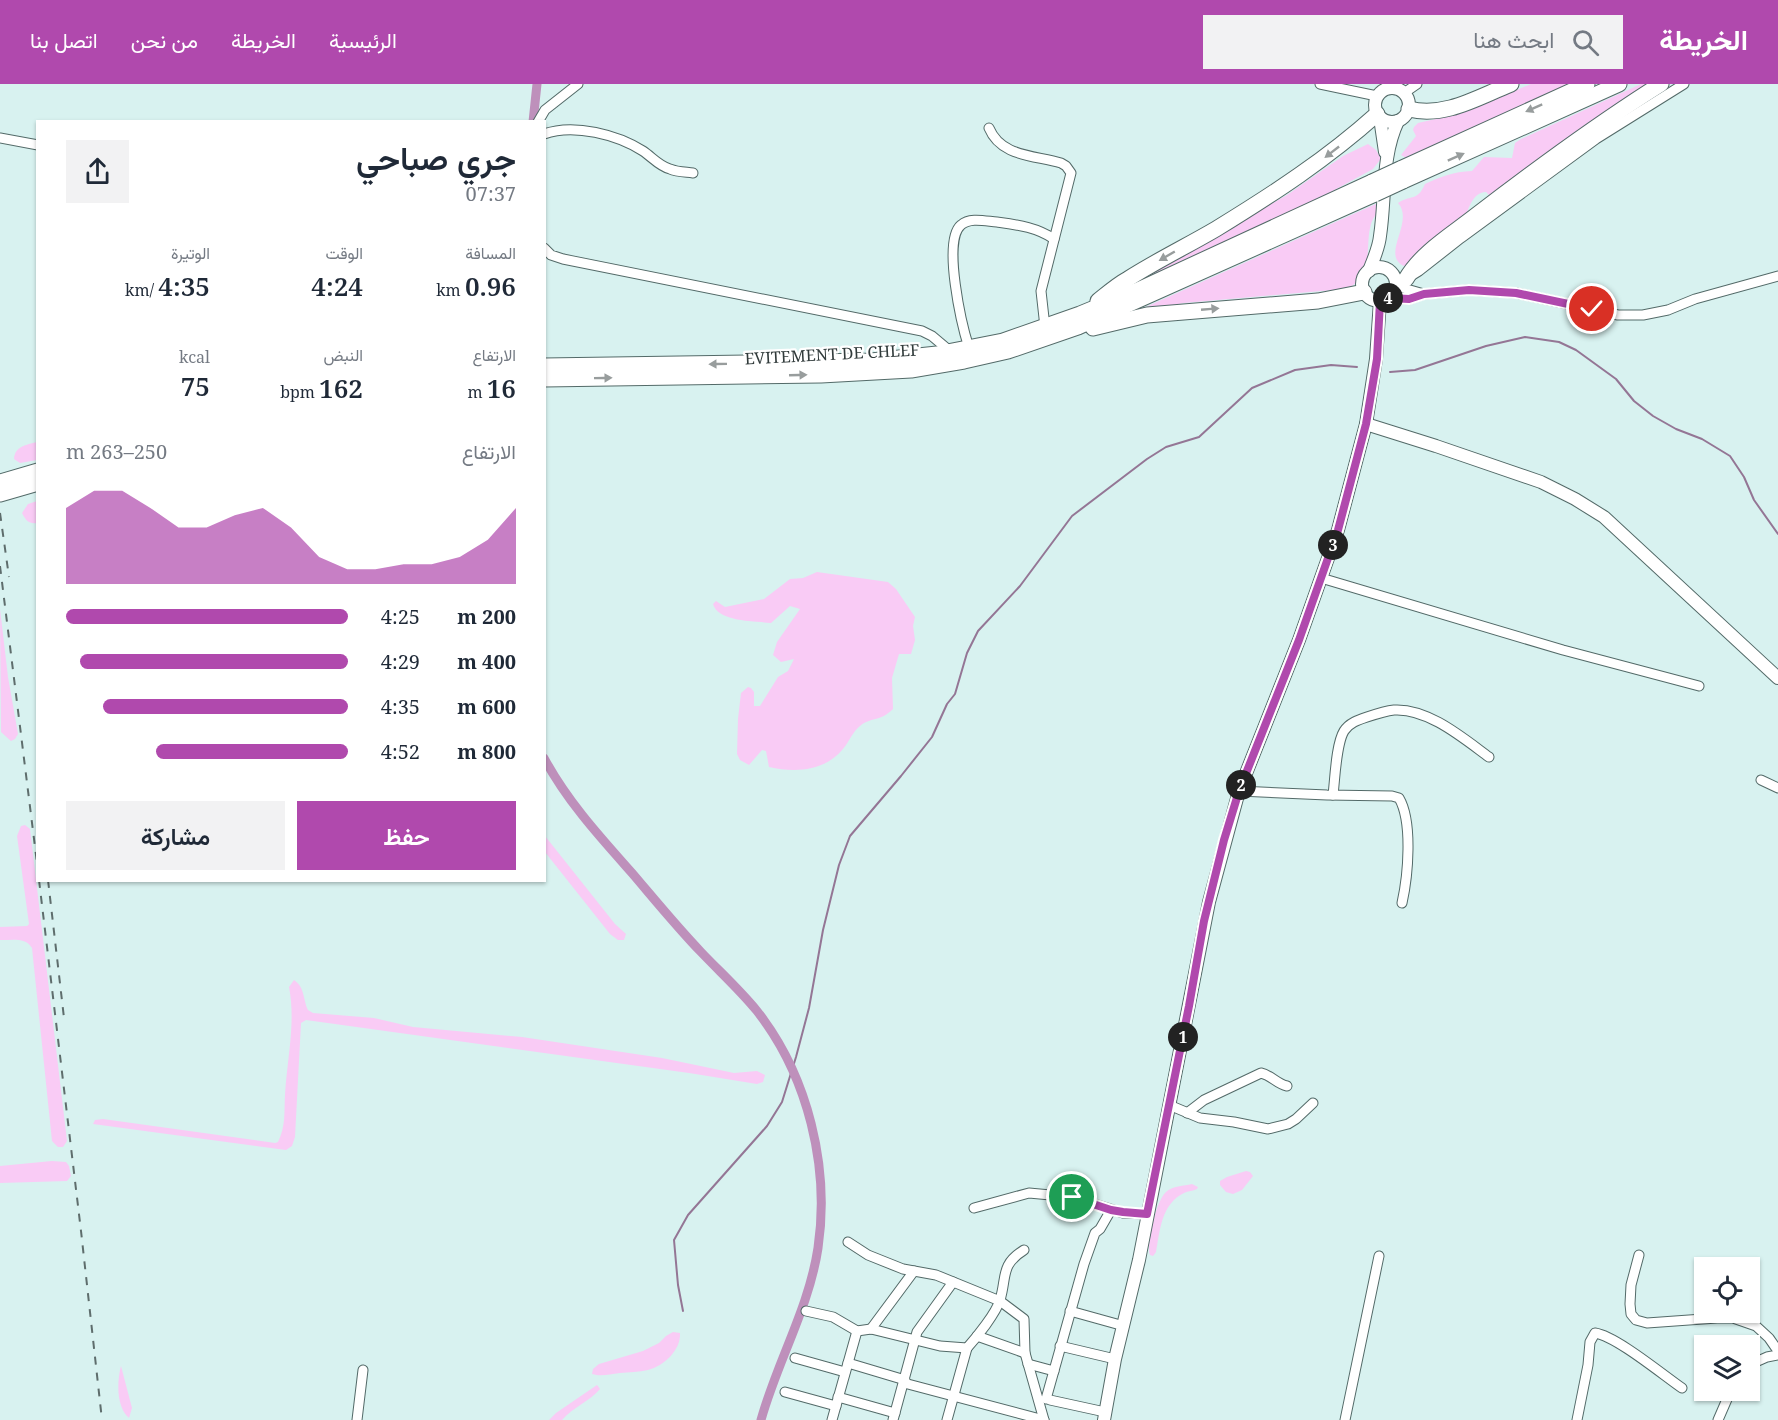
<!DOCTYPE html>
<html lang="ar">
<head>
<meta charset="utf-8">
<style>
  :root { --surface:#fff; --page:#f2f2f3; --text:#1f2937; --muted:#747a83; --accent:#b049ad }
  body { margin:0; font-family:"Noto Serif",Vazirmatn,serif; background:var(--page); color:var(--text); direction:rtl; height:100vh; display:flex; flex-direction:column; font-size:22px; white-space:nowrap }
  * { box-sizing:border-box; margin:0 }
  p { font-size:20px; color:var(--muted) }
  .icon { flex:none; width:33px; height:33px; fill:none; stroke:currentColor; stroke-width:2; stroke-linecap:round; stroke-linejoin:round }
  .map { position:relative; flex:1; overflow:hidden; direction:ltr }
  .panel { position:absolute; left:36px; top:36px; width:510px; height:762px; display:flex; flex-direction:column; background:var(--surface); border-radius:0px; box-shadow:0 2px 4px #0004; direction:rtl }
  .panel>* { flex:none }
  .tools { position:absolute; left:1694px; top:1173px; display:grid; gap:12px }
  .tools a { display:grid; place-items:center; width:66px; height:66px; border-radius:0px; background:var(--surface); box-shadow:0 2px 4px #0004; font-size:30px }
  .pin { position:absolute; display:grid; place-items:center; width:51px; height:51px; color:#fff; margin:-26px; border:3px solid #fff; border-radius:50%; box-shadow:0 2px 6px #0007 }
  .km { position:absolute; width:30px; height:30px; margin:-15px; border-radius:50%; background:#222; color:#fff; font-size:16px; line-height:30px; text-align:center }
  .round { display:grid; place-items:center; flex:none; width:63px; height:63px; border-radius:0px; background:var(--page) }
  .head { display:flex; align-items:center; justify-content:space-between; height:102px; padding:0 30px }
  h1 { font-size:33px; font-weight:600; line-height:45px }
  .stats { display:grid; grid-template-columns:repeat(3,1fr); gap:9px; height:102px; padding:6px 30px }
  .stats div { display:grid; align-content:center }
  .stats b { font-size:26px; font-weight:600 }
  .stats small { font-size:16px; font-weight:400 }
  .stats p { font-size:16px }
  .chart { height:168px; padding:12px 30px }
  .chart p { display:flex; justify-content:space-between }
  .chart svg { width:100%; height:108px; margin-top:6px; fill:var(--accent); opacity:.7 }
  .action { display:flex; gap:12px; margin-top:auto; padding:12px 30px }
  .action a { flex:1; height:69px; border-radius:0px; background:var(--accent); color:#fff; font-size:24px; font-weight:600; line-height:69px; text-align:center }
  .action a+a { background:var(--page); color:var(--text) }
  ul { padding:0 30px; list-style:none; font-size:20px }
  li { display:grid; grid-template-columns:96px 72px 1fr; align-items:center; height:45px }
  li i { height:15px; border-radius:8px; background:var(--accent) }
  header { display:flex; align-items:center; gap:36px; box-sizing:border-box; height:84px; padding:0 30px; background:var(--accent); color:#fff }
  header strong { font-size:28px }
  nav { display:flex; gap:33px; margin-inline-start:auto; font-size:21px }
  .search { width:420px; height:54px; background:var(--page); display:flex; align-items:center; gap:15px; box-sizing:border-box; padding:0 21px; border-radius:0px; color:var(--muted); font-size:22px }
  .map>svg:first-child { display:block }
</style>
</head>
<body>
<header>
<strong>الخريطة</strong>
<div class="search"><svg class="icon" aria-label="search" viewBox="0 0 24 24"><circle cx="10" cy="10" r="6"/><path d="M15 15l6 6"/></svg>ابحث هنا</div>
<nav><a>الرئيسية</a><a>الخريطة</a><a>من نحن</a><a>اتصل بنا</a></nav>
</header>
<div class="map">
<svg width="1778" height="1336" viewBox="0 0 1778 1336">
  <rect width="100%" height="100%" fill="#d8f2f0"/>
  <g fill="#f9cbf5">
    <polygon points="1531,0 1572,0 1435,63 1406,74 1401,71 1416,52 1413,46 1414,43 1418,39 1462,29"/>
    <path d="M 1641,0 L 1654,0 L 1491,113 L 1486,108 C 1471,109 1470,125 1463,136 C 1457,146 1422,170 1411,180 L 1404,182 C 1380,171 1415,138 1398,119 C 1412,110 1417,118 1425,100 C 1442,92 1453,88 1472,87 L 1484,73 L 1512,74 L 1515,59 L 1521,55 Z"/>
    <polygon points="1368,60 1376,66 1380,73 1380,76 1373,85 1318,115 1147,193 1150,189 1287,111 1343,72"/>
    <path d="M 1378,119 L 1383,120 C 1380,126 1373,133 1371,140 C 1364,164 1376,194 1345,205 L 1184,219 L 1141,227 L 1139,226 Z"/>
    <path d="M 37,358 L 37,376 L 20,379 L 14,375 C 15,362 26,361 37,358 Z"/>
    <path d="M 37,417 L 37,439 C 29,440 26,437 22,429 L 28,420 Z"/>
    <path d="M 817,488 L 888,498 L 896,505 L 915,533 L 913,542 L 915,556 L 911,570 L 899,570 L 892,594 L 893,625 C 880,638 870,633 860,642 C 853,647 849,658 843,665 C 825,687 796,689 769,683 L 766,667 L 762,666 L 749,681 L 740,676 L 737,670 L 738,635 L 741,609 L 748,603 L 751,604 L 754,608 L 754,622 L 760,622 L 778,593 L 788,587 L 794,575 L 781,578 L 773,571 L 777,558 L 800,525 L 790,522 L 771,539 C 755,537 718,538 713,520 L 716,517 L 725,523 L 764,515 L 790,495 L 803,494 Z"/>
    <polygon points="0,525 8,593 18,650 15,655 11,657 1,648"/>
    <path d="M 25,741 L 30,745 L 67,1057 L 63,1063 L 58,1063 L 52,1057 L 32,864 C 26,853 12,856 0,856 L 0,843 L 27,842 L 29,840 L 17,752 L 21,742 Z"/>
    <polygon points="545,752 615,840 626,850 624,856 618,856 610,850 545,768"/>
    <path d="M 294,896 C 305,903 303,916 308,926 L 313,929 L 374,934 L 413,943 L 522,953 L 662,974 L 734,989 L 757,987 L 765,991 L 763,998 L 757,1000 L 689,989 L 306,936 L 301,939 L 295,1053 L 292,1062 L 286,1066 L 93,1040 L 95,1036 L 103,1035 L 275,1059 L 278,1058 C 286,1042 284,1028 285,1011 C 287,975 296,939 289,903 Z"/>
    <polygon points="52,1077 66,1078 69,1082 71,1092 67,1097 0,1099 0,1082"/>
    <polygon points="1246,1087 1250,1088 1253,1092 1242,1106 1233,1110 1226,1108 1220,1101 1220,1097 1227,1093"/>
    <path d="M 1192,1100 L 1198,1103 L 1197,1105 C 1193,1107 1188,1107 1184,1109 C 1161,1120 1160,1147 1156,1168 L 1153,1172 L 1150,1171 C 1146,1159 1156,1117 1166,1108 C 1172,1102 1184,1102 1192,1100 Z"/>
    <path d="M 673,1248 L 680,1249 C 681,1266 664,1282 648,1286 C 639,1288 629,1288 620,1289 C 609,1290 602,1293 592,1290 L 593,1285 L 599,1280 L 643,1267 L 659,1259 L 666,1252 Z"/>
    <path d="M 121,1282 L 132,1324 L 129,1334 C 116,1323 117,1297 121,1282 Z"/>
    <path d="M 597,1301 L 600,1305 C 589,1318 573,1323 562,1336 L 549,1336 L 556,1329 Z"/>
  </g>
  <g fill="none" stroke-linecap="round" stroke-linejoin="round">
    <g stroke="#947695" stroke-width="2">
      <polyline points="1390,288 1415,286 1486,262 1525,253 1559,258 1576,266 1616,295 1634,317 1653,332 1676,345 1702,355 1730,372 1744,393 1754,416 1778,450"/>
      <polyline points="683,1227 678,1201 674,1156 688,1131 767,1042 782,1018 796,973 809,924 823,846 839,781 850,752 901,692 932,653 947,620 955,610 967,569 978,547 1020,502 1072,432 1147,375 1166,363 1199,353 1252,304 1295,286 1331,281 1357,283"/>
    </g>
    <g stroke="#be90bb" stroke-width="9">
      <polyline points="533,38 537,0"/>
      <path d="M 544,674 C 567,717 600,753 632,789 C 655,816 677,843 701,868 C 720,888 740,906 757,927 C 808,992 830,1083 818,1164 C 809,1224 777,1278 761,1336"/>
    </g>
    <g stroke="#536a68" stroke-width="11">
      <g id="minor">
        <polyline points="1320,0 1377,12"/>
        <polyline points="1404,9 1417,0"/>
        <polyline points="538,38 545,26 578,0"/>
        <path d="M 989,44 C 1001,73 1034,71 1061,79 L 1066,82 L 1071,89 L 1041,207 L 1045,243"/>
        <path d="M 544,50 C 574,39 618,51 643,67 C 652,73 659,82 670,85 C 677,88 686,88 693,89"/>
        <polyline points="0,54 38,61"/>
        <polyline points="544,164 551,171 563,175 922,247 932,252 951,268"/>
        <polyline points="1396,198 1406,195 1419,187 1461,154 1596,55 1684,0"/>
        <polyline points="1396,202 1424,210"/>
        <polyline points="1389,214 1409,215 1424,210 1469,206 1516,209 1618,231 1643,231 1668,226 1695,215 1778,192"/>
        <path d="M 969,264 C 962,242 942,157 961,141 C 970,133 985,137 997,138 C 1018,141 1036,143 1054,155"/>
        <polyline points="1321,494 1563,566 1699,602"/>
        <polyline points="1761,696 1778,704"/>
        <path d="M 1239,707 L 1327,711 L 1392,712 L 1399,714 C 1413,738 1408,792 1402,819"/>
        <path d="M 1333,711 C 1335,695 1336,660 1344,647 C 1349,639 1358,636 1367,633 C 1376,630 1385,627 1394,626 C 1428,624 1463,654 1489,673"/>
        <polyline points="1169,1021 1200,1034 1234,1038 1268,1045 1288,1040 1296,1035 1313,1019"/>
        <path d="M 1187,1029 L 1204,1016 L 1261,989 C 1271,991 1277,1000 1287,1002"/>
        <polyline points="974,1124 1029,1109 1072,1113 1123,1129 1147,1130"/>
        <polyline points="848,1158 868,1171 903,1185 936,1191 1000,1217 1024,1235 1025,1269 1044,1336"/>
        <polyline points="1639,1171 1631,1201 1630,1220 1631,1230 1636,1236 1647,1239 1717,1234 1733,1234 1756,1242 1769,1254 1778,1267"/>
        <path d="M 806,1227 L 833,1233 L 857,1247 L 871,1245 L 940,1262 L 967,1264 C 977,1253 996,1229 1000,1216 C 1007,1193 1000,1181 1024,1166"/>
        <polyline points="1070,1227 1124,1242"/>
        <polyline points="871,1245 914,1187"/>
        <polyline points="977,1252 1025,1269"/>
        <polyline points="1060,1262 1115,1275"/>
        <polyline points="795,1274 845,1288"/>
        <polyline points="848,1279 905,1296"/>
        <polyline points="1028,1280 1054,1287"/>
        <polyline points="1749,1281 1767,1273 1778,1271"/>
        <polyline points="904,1299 1044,1336"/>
        <polyline points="785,1308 836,1322"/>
        <polyline points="838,1313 895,1329"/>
        <polyline points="1046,1315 1084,1180 1095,1149 1100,1145 1111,1126"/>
        <polyline points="1050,1316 1105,1328"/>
        <polyline points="357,1336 363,1286"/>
        <polyline points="832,1336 857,1247"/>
        <polyline points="893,1336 917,1248 953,1198"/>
        <polyline points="947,1336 967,1264"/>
        <polyline points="1345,1336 1379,1172"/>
        <path d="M 1577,1336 L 1588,1281 L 1590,1258 L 1595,1249 C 1616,1252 1663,1291 1682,1304"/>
        <polyline points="1718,1336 1731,1306"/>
      </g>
    </g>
    <g stroke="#536a68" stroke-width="14">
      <g id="secondary">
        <circle cx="1392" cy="21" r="17"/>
        <polyline points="1380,34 1385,68"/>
        <circle cx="1379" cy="200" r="17"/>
        <path d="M 1369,187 C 1373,176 1379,164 1380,152 C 1386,113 1381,73 1398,37"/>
        <polyline points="1366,340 1436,362 1541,398 1575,415 1604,433 1778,594"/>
        <polyline points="1104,1336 1115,1275 1139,1176 1209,818 1239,707 1299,556 1338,446 1366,340 1376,275 1380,217"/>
      </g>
    </g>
    <g stroke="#536a68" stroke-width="17">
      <g id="trunk">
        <path d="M 1409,25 C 1445,34 1478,13 1511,0"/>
        <polyline points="1400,85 1587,0"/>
        <polyline points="1403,97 1619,0"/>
        <path d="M 1406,195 C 1421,169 1451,151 1474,133 C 1535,86 1596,41 1661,0"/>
        <path d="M 1098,217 C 1108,209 1117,201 1128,195 C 1156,177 1187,162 1216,145 C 1273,110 1327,75 1377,30"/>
        <polyline points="1093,244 1147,231 1318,217 1364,208"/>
        <polyline points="544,282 871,277 937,270 1003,257 1080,230 1136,207 1372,98"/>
        <polyline points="544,295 821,291 911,286 964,277 1008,267 1078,243 1375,110"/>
        <polyline points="0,398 38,387"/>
        <polyline points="0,410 38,399"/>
      </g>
    </g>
    <use href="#minor" stroke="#fff" stroke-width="9"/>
    <use href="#secondary" stroke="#fff" stroke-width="12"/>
    <use href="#trunk" stroke="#fff" stroke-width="15"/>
    <g stroke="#5e6d6c" stroke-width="2" stroke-dasharray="8 8" stroke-linecap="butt">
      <polyline points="0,429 9,493"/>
      <polyline points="0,482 38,787"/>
      <polyline points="39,796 81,1147 102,1336"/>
      <polyline points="48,796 64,934"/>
    </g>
    <g stroke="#536a68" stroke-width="17" stroke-linecap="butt">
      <g id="trunk-bridge">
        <polyline points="1372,98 1400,85"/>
        <polyline points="1375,110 1403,97"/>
      </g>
    </g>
    <use href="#trunk-bridge" stroke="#fff" stroke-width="15"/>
  </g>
  <defs><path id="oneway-solid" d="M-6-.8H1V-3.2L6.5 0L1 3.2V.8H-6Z" transform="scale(1.5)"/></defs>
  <g fill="#989d9d">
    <use href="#oneway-solid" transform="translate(1534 24) rotate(156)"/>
    <use href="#oneway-solid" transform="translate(1332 68) rotate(142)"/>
    <use href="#oneway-solid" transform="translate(1456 73) rotate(-24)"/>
    <use href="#oneway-solid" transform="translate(1167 172) rotate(150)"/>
    <use href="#oneway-solid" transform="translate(1210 225) rotate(-5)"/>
    <use href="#oneway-solid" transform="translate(718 280) rotate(179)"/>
    <use href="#oneway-solid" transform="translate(798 291) rotate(-2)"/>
    <use href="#oneway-solid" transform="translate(603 294) rotate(-1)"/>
  </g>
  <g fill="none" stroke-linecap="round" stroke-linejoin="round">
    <g stroke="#fff" stroke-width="12">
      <polyline id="route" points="1072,1113 1111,1126 1123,1128 1147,1130 1189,922 1204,837 1224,756 1239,707 1299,556 1338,446 1366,340 1377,275 1380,217 1389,214 1409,215 1424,210 1469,206 1516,209 1592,225"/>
    </g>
    <use href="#route" stroke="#b049ad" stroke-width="8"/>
  </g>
  <g text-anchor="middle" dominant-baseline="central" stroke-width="4.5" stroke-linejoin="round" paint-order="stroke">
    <g font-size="16" fill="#313b3b" stroke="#fff">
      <text transform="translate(832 270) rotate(-3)">EVITEMENT DE CHLEF</text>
    </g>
  </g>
</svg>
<div class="tools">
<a><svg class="icon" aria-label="locate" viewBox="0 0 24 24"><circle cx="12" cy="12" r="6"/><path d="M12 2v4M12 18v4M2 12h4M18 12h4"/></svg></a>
<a><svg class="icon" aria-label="layers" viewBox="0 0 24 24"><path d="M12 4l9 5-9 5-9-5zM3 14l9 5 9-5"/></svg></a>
</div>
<div class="pin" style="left:1072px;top:1113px;background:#1e9e55"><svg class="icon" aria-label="arrive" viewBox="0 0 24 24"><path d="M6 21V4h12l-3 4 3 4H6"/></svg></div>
<div class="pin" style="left:1592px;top:225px;background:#d93025"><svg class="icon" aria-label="check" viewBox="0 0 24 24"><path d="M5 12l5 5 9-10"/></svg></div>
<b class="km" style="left:1183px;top:953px">1</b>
<b class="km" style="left:1241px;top:701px">2</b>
<b class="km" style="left:1333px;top:461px">3</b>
<b class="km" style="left:1388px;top:214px">4</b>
<section class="panel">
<div class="head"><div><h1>جري صباحي</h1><p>07:37</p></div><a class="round"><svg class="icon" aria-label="share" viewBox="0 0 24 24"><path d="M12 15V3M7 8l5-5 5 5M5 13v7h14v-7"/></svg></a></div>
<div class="stats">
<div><p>المسافة</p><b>0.96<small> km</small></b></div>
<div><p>الوقت</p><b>4:24</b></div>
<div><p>الوتيرة</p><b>4:35<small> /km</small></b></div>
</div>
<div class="stats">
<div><p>الارتفاع</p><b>16<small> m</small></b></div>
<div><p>النبض</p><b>162<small> bpm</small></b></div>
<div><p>kcal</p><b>75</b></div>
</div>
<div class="chart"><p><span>الارتفاع</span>250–263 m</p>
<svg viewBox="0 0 160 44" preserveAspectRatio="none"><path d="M0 44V13L10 6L20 6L30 13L40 21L50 21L60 16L70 13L80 21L90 33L100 38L110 38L120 36L130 36L140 33L150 26L160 13V44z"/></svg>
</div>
<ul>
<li><b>200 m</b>4:25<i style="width:100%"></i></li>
<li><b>400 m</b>4:29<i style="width:95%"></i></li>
<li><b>600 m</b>4:35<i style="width:87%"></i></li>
<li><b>800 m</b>4:52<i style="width:68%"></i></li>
</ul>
<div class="action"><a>حفظ</a><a>مشاركة</a></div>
</section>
</div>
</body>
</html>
